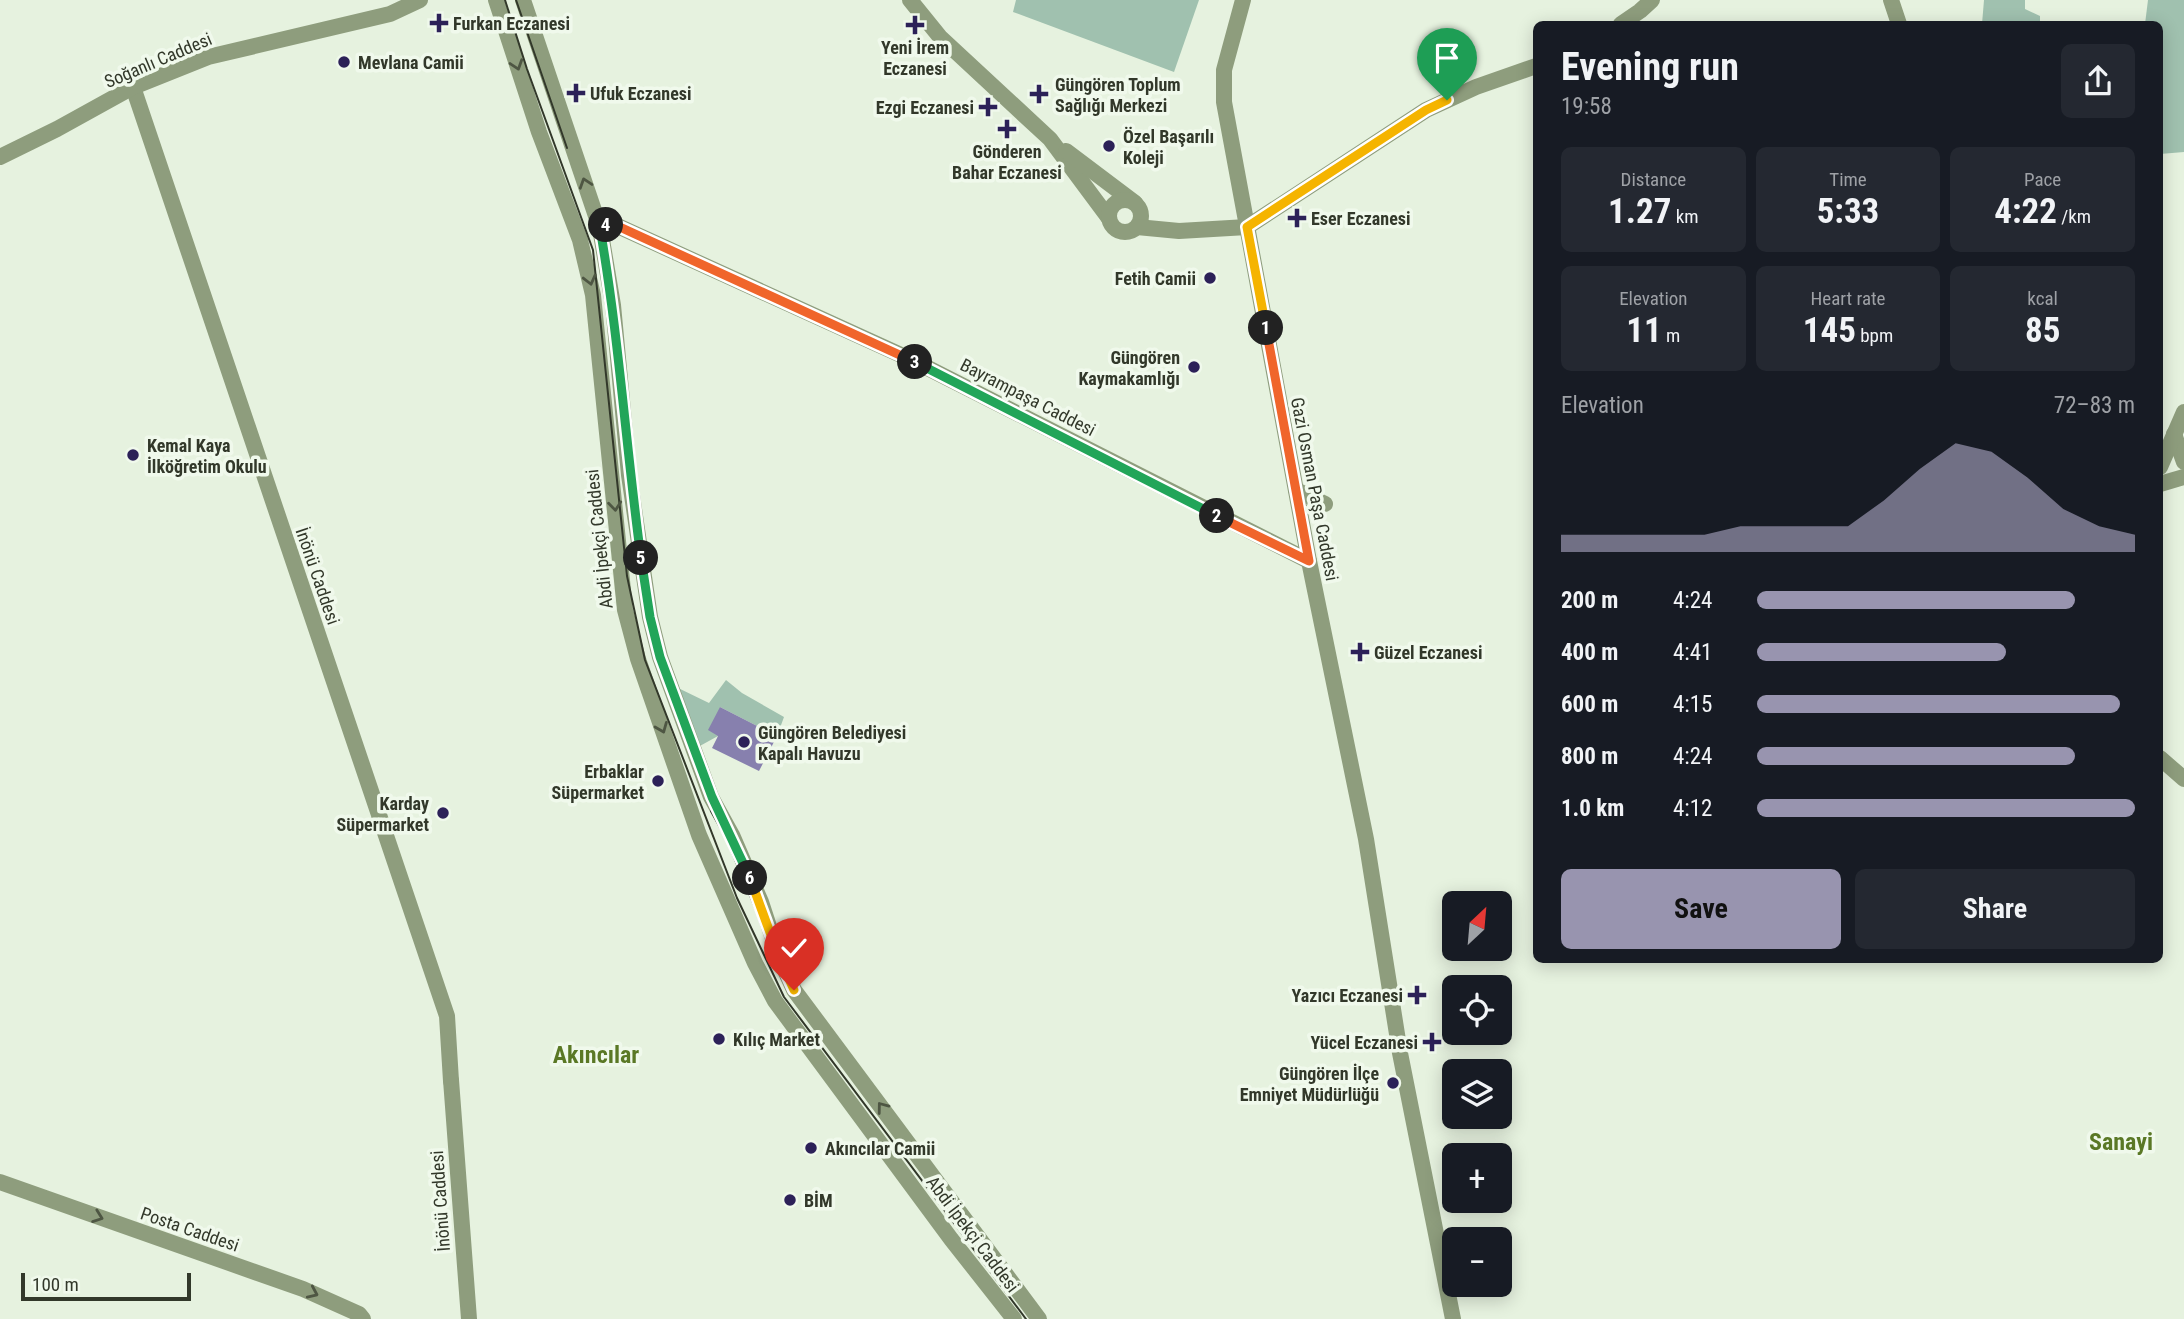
<!DOCTYPE html>
<html lang="en">
<head>
<meta charset="utf-8">
<style>
  :root { --surface:#171b24; --page:#242831; --text:#f1f3f6; --muted:#9ea1a6; --accent:#9894af }
  body { margin:0; font-family:"Roboto Condensed",sans-serif; background:var(--page); color:var(--text); height:100vh; display:flex; flex-direction:column; font-size:26px; white-space:nowrap }
  * { box-sizing:border-box; margin:0 }
  p { font-size:23px; color:var(--muted) }
  .icon { flex:none; width:38px; height:38px; fill:none; stroke:currentColor; stroke-width:2; stroke-linecap:round; stroke-linejoin:round }
  .map { position:relative; flex:1; overflow:hidden }
  .sheet { position:absolute; left:1533px; top:21px; width:630px; height:942px; display:flex; flex-direction:column; background:var(--surface); border-radius:10px; box-shadow:0 4px 18px #0003 }
  .sheet>* { flex:none }
  .needle { width:46px; rotate:26deg }
  .tools { position:absolute; left:1442px; top:891px; display:grid; gap:14px }
  .tools a { display:grid; place-items:center; width:70px; height:70px; border-radius:10px; background:var(--surface); box-shadow:0 4px 18px #0003; font-size:35px }
  .scale { position:absolute; left:21px; bottom:18px; width:170px; box-sizing:border-box; padding-left:7px; border:4px solid #32382a; border-top:0; font-size:19px; line-height:24px; white-space:nowrap; color:#32382a; -webkit-text-stroke:5px #f0f9ec; paint-order:stroke }
  .pin { position:absolute; display:grid; place-items:center; width:60px; height:60px; color:#fff; margin:-72px -30px; border-radius:50% 50% 50% 0; rotate:-45deg; box-shadow:0 0 7px #0007 }
  .pin .icon { rotate:45deg }
  .km { position:absolute; width:35px; height:35px; margin:-18px; border-radius:50%; background:#222; color:#fff; font-size:19px; line-height:35px; text-align:center }
  .round { display:grid; place-items:center; flex:none; width:74px; height:74px; border-radius:10px; background:var(--page) }
  .headline { display:flex; align-items:center; justify-content:space-between; height:119px; padding:0 28px }
  h1 { font-size:38px; font-weight:700; line-height:52px }
  .metrics { display:grid; grid-template-columns:repeat(3,1fr); gap:10px; height:119px; padding:7px 28px }
  .metrics div { display:grid; align-content:center; border-radius:10px; background:var(--page); text-align:center }
  .metrics b { font-size:35px; font-weight:700 }
  .metrics small { font-size:19px; font-weight:400 }
  .metrics p { font-size:19px }
  .chart { height:196px; padding:14px 28px }
  .chart p { display:flex; justify-content:space-between }
  .chart svg { width:100%; height:126px; margin-top:7px; fill:var(--accent); opacity:.7 }
  .button { display:flex; gap:14px; margin-top:auto; padding:14px 28px }
  .button a { flex:1; height:80px; border-radius:10px; background:var(--accent); color:#111; font-size:28px; font-weight:700; line-height:80px; text-align:center }
  .button a+a { background:var(--page); color:var(--text) }
  ul { padding:0 28px; list-style:none; font-size:23px }
  li { display:grid; grid-template-columns:112px 84px 1fr; align-items:center; height:52px }
  li i { height:18px; border-radius:9px; background:var(--accent) }
  .map>svg:first-child { display:block }
</style>
</head>
<body>
<div class="map">
<svg width="2184" height="1319" viewBox="0 0 2184 1319">
  <rect width="100%" height="100%" fill="#e6f2df"/>
  <g fill="#a0c1af">
    <polygon points="1016,0 1199,0 1174,72 1013,12"/>
    <polygon points="1984,0 2025,0 2025,9 2040,16 2040,24 1982,24"/>
    <polygon points="2148,0 2184,0 2184,152 2160,154 2160,24 2145,24"/>
    <polygon points="726,680 742,693 784,717 777,736 720,707 718,736 698,747 674,686 709,703"/>
  </g>
  <polygon fill="#8780ae" points="720,707 777,736 759,771 712,748 718,736 708,730"/>
  <g fill="none" stroke-linecap="round" stroke-linejoin="round">
    <g stroke="#8e9d7d" stroke-width="16">
      <polyline points="496,0 539,132 580,240 593,295 625,610 638,659 699,835 755,963 775,1001 951,1239 1014,1319"/>
      <polyline points="523,0 600,228 613,305 629,475 650,617 660,657 711,797 732,835 761,902 779,957 794,990 1039,1319"/>
      <polyline points="910,0 940,37 1050,139 1108,217"/>
      <polyline points="1243,0 1224,70 1224,102 1309,561 1366,839 1400,1053 1453,1319"/>
      <polyline points="1891,0 1899,24"/>
      <polyline points="1621,24 1640,11 1652,0"/>
      <polyline points="133,87 447,1016 451,1081"/>
      <polyline points="1066,151 1135,203"/>
      <polyline points="0,157 57,129 133,87 208,57 390,14 420,0"/>
      <circle cx="1125" cy="216" r="16"/>
      <polyline points="1137,227 1179,231 1247,227 1426,110 1476,87 1536,66"/>
      <polyline points="600,228 611,223 912,360 1309,561"/>
      <polyline points="2174,434 2184,462"/>
      <polyline points="2160,467 2184,412"/>
      <polyline points="2160,484 2184,477"/>
      <polyline points="1296,490 1325,504"/>
      <polyline points="2160,758 2184,779"/>
      <polyline points="451,1080 469,1319"/>
      <polyline points="0,1182 303,1289 359,1314 363,1319"/>
    </g>
    <g stroke="#32382a" stroke-width="2">
      <polyline points="505,0 527,69 593,250 627,576 645,660 737,898 784,997 1026,1319"/>
      <polyline points="516,0 567,148"/>
      <polyline points="711,811 726,838 784,977"/>
    </g>
  </g>
  <defs><path id="oneway-chevron" d="M-2-3.5L2.5 0L-2 3.5" fill="none" stroke-width="1.6" stroke-linecap="round" stroke-linejoin="round" transform="scale(1.75)"/></defs>
  <g stroke="#4e5643">
    <use href="#oneway-chevron" transform="translate(517 65) rotate(72)"/>
    <use href="#oneway-chevron" transform="translate(585 183) rotate(-108)"/>
    <use href="#oneway-chevron" transform="translate(590 280) rotate(76)"/>
    <use href="#oneway-chevron" transform="translate(615 506) rotate(84)"/>
    <use href="#oneway-chevron" transform="translate(662 728) rotate(68)"/>
    <use href="#oneway-chevron" transform="translate(882 1107) rotate(-127)"/>
    <use href="#oneway-chevron" transform="translate(98 1217) rotate(20)"/>
    <use href="#oneway-chevron" transform="translate(313 1293) rotate(24)"/>
  </g>
  <g fill="none" stroke-linecap="round" stroke-linejoin="round">
    <g stroke="#fff" stroke-width="14">
      <polyline id="split-1" points="1266,328 1247,227 1426,110 1447,100"/>
    </g>
    <g stroke="#fff" stroke-width="14">
      <polyline id="split-2" points="1217,516 1309,561 1266,328"/>
    </g>
    <g stroke="#fff" stroke-width="14">
      <polyline id="split-3" points="915,362 1217,516"/>
    </g>
    <g stroke="#fff" stroke-width="14">
      <polyline id="split-4" points="606,225 611,223 915,362"/>
    </g>
    <g stroke="#fff" stroke-width="14">
      <path id="split-5" d="M 606,225 L 600,228 C 619,337 626,448 641,558"/>
    </g>
    <g stroke="#fff" stroke-width="14">
      <polyline id="split-6" points="641,558 650,617 660,657 712,797 750,878"/>
    </g>
    <g stroke="#fff" stroke-width="14">
      <polyline id="split-7" points="750,878 779,957 794,990"/>
    </g>
    <use href="#split-1" stroke="#f5b400" stroke-width="9"/>
    <use href="#split-2" stroke="#f0652b" stroke-width="9"/>
    <use href="#split-3" stroke="#22a559" stroke-width="9"/>
    <use href="#split-4" stroke="#f0652b" stroke-width="9"/>
    <use href="#split-5" stroke="#22a559" stroke-width="9"/>
    <use href="#split-6" stroke="#22a559" stroke-width="9"/>
    <use href="#split-7" stroke="#f5b400" stroke-width="9"/>
  </g>
  <g fill="#2c2158" stroke="#f0f9ec" stroke-width="2.5">
    <path d="M435.5 12.5h7v7h7v7h-7v7h-7v-7h-7v-7h7z"/>
    <path d="M911.5 14.5h7v7h7v7h-7v7h-7v-7h-7v-7h7z"/>
    <circle cx="344" cy="62" r="7"/>
    <path d="M572.5 82.5h7v7h7v7h-7v7h-7v-7h-7v-7h7z"/>
    <path d="M1035.5 83.5h7v7h7v7h-7v7h-7v-7h-7v-7h7z"/>
    <path d="M984.5 96.5h7v7h7v7h-7v7h-7v-7h-7v-7h7z"/>
    <path d="M1003.5 118.5h7v7h7v7h-7v7h-7v-7h-7v-7h7z"/>
    <circle cx="1109" cy="146" r="7"/>
    <path d="M1293.5 207.5h7v7h7v7h-7v7h-7v-7h-7v-7h7z"/>
    <circle cx="1210" cy="278" r="7"/>
    <circle cx="1194" cy="367" r="7"/>
    <circle cx="133" cy="455" r="7"/>
    <path d="M1356.5 641.5h7v7h7v7h-7v7h-7v-7h-7v-7h7z"/>
    <circle cx="744" cy="742" r="7"/>
    <circle cx="658" cy="781" r="7"/>
    <circle cx="443" cy="813" r="7"/>
    <path d="M1413.5 984.5h7v7h7v7h-7v7h-7v-7h-7v-7h7z"/>
    <circle cx="719" cy="1039" r="7"/>
    <path d="M1428.5 1031.5h7v7h7v7h-7v7h-7v-7h-7v-7h7z"/>
    <circle cx="1393" cy="1083" r="7"/>
    <circle cx="811" cy="1148" r="7"/>
    <circle cx="790" cy="1200" r="7"/>
  </g>
  <g text-anchor="middle" dominant-baseline="central" stroke-width="7" stroke-linejoin="round" paint-order="stroke">
    <g font-size="18" font-weight="bold" fill="#32382a" stroke="#f0f9ec" text-anchor="start">
      <text x="453" y="23">Furkan Eczanesi</text>
      <text x="915" y="47" text-anchor="middle">Yeni İrem<tspan x="915" dy="21">Eczanesi</tspan></text>
      <text x="358" y="62">Mevlana Camii</text>
      <text x="1055" y="84">Güngören Toplum<tspan x="1055" dy="21">Sağlığı Merkezi</tspan></text>
      <text x="590" y="93">Ufuk Eczanesi</text>
      <text x="974" y="107" text-anchor="end">Ezgi Eczanesi</text>
      <text x="1123" y="136">Özel Başarılı<tspan x="1123" dy="21">Koleji</tspan></text>
      <text x="1007" y="151" text-anchor="middle">Gönderen<tspan x="1007" dy="21">Bahar Eczanesi</tspan></text>
      <text x="1311" y="218">Eser Eczanesi</text>
      <text x="1196" y="278" text-anchor="end">Fetih Camii</text>
      <text x="1180" y="357" text-anchor="end">Güngören<tspan x="1180" dy="21">Kaymakamlığı</tspan></text>
      <text x="147" y="445">Kemal Kaya<tspan x="147" dy="21">İlköğretim Okulu</tspan></text>
      <text x="1374" y="652">Güzel Eczanesi</text>
      <text x="758" y="732">Güngören Belediyesi<tspan x="758" dy="21">Kapalı Havuzu</tspan></text>
      <text x="644" y="771" text-anchor="end">Erbaklar<tspan x="644" dy="21">Süpermarket</tspan></text>
      <text x="429" y="803" text-anchor="end">Karday<tspan x="429" dy="21">Süpermarket</tspan></text>
      <text x="1403" y="995" text-anchor="end">Yazıcı Eczanesi</text>
      <text x="733" y="1039">Kılıç Market</text>
      <text x="1418" y="1042" text-anchor="end">Yücel Eczanesi</text>
      <text x="1379" y="1073" text-anchor="end">Güngören İlçe<tspan x="1379" dy="21">Emniyet Müdürlüğü</tspan></text>
      <text x="825" y="1148">Akıncılar Camii</text>
      <text x="804" y="1200">BİM</text>
    </g>
    <g font-size="18" fill="#32382a" stroke="#f0f9ec">
      <text transform="translate(158 60) rotate(-23)">Soğanlı Caddesi</text>
      <text transform="translate(1028 397) rotate(27)">Bayrampaşa Caddesi</text>
      <text transform="translate(1315 489) rotate(79)">Gazi Osman Paşa Caddesi</text>
      <text transform="translate(599 539) rotate(-96)">Abdi İpekçi Caddesi</text>
      <text transform="translate(318 576) rotate(71)">İnönü Caddesi</text>
      <text transform="translate(440 1201) rotate(-94)">İnönü Caddesi</text>
      <text transform="translate(190 1229) rotate(19)">Posta Caddesi</text>
      <text transform="translate(973 1234) rotate(53)">Abdi İpekçi Caddesi</text>
    </g>
    <g font-size="24" font-weight="bold" fill="#5a7825" stroke="#f0f9ec">
      <text x="596" y="1055">Akıncılar</text>
      <text x="2121" y="1142">Sanayi</text>
    </g>
  </g>
</svg>
<div class="tools">
<a><svg class="needle" viewBox="-14 -14 28 28"><path d="M0-13l5 13h-10z" fill="#e53935"/><path d="M0 13l5-13h-10z" fill="#9ea1a6"/></svg></a>
<a><svg class="icon" aria-label="locate" viewBox="0 0 24 24"><circle cx="12" cy="12" r="6"/><path d="M12 2v4M12 18v4M2 12h4M18 12h4"/></svg></a>
<a><svg class="icon" aria-label="layers" viewBox="0 0 24 24"><path d="M12 4l9 5-9 5-9-5zM3 14l9 5 9-5"/></svg></a>
<a>+</a>
<a>−</a>
</div>
<div class="scale">100 m</div>
<div class="pin" style="left:1447px;top:100px;background:#1e9e55"><svg class="icon" aria-label="arrive" viewBox="0 0 24 24"><path d="M6 21V4h12l-3 4 3 4H6"/></svg></div>
<div class="pin" style="left:794px;top:990px;background:#d93025"><svg class="icon" aria-label="check" viewBox="0 0 24 24"><path d="M5 12l5 5 9-10"/></svg></div>
<b class="km" style="left:1266px;top:328px">1</b>
<b class="km" style="left:1217px;top:516px">2</b>
<b class="km" style="left:915px;top:362px">3</b>
<b class="km" style="left:606px;top:225px">4</b>
<b class="km" style="left:641px;top:558px">5</b>
<b class="km" style="left:750px;top:878px">6</b>
<section class="sheet">
<div class="headline"><div><h1>Evening run</h1><p>19:58</p></div><a class="round"><svg class="icon" aria-label="share" viewBox="0 0 24 24"><path d="M12 15V3M7 8l5-5 5 5M5 13v7h14v-7"/></svg></a></div>
<div class="metrics">
<div><p>Distance</p><b>1.27<small> km</small></b></div>
<div><p>Time</p><b>5:33</b></div>
<div><p>Pace</p><b>4:22<small> /km</small></b></div>
</div>
<div class="metrics">
<div><p>Elevation</p><b>11<small> m</small></b></div>
<div><p>Heart rate</p><b>145<small> bpm</small></b></div>
<div><p>kcal</p><b>85</b></div>
</div>
<div class="chart"><p><span>Elevation</span>72–83 m</p>
<svg viewBox="0 0 160 44" preserveAspectRatio="none"><path d="M0 44V38L10 38L20 38L30 38L40 38L50 35L60 35L70 35L80 35L90 26L100 15L110 6L120 9L130 18L140 29L150 35L160 38V44z"/></svg>
</div>
<ul>
<li><b>200 m</b>4:24<i style="width:84%"></i></li>
<li><b>400 m</b>4:41<i style="width:66%"></i></li>
<li><b>600 m</b>4:15<i style="width:96%"></i></li>
<li><b>800 m</b>4:24<i style="width:84%"></i></li>
<li><b>1.0 km</b>4:12<i style="width:100%"></i></li>
</ul>
<div class="button"><a>Save</a><a>Share</a></div>
</section>
</div>
</body>
</html>
